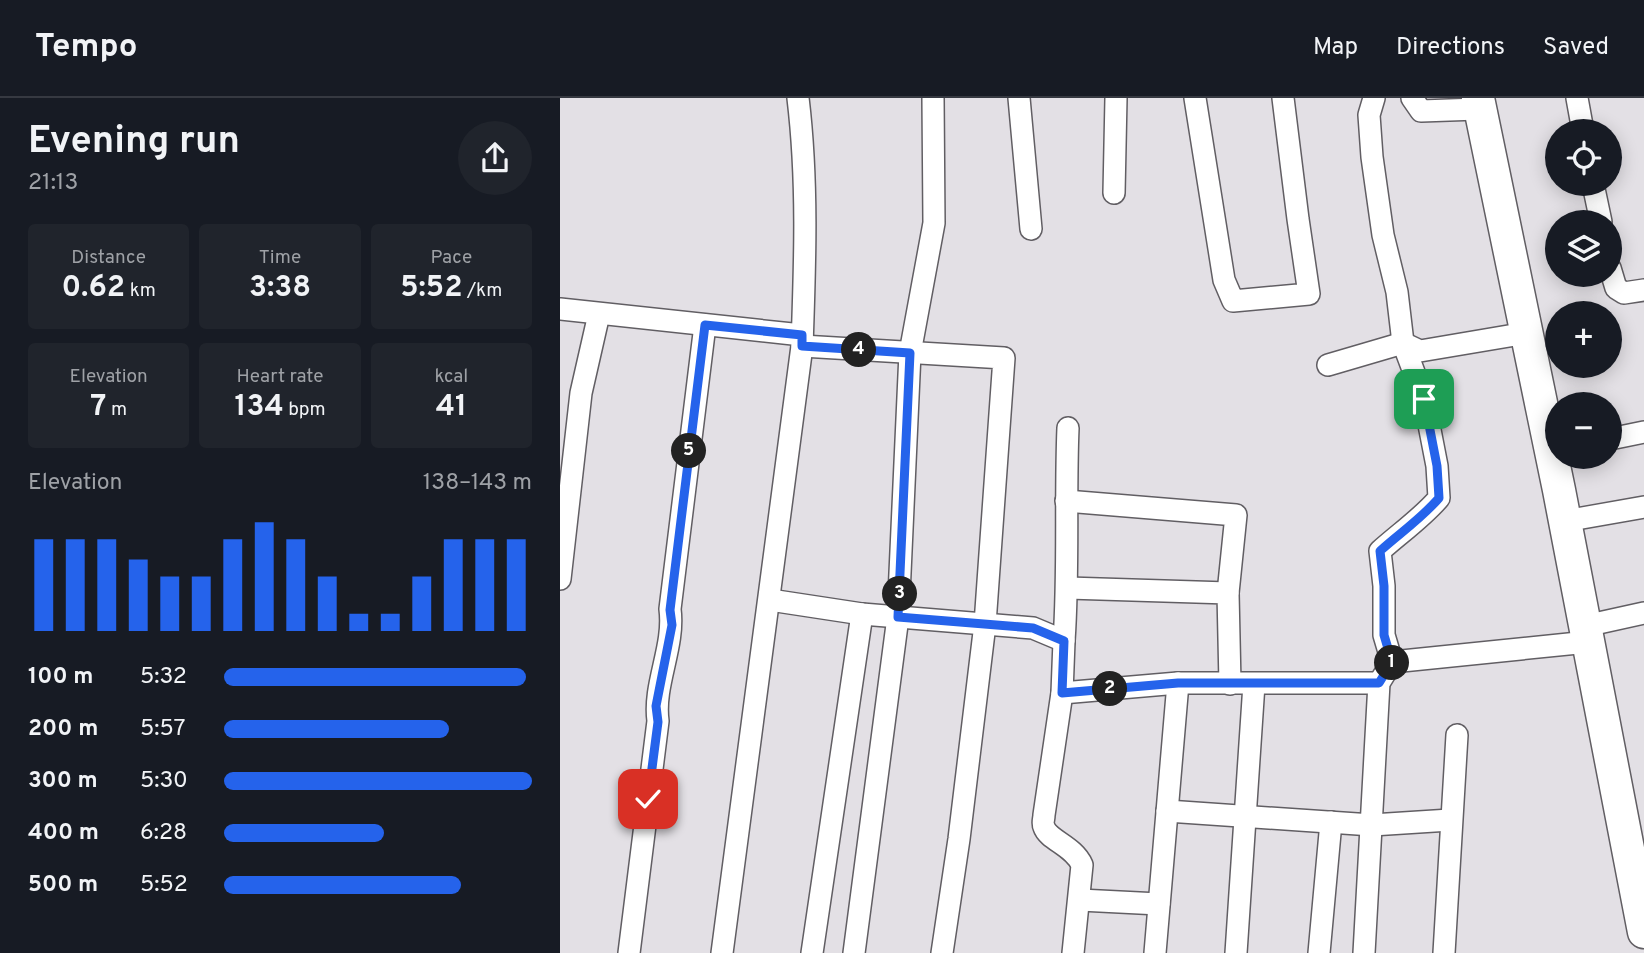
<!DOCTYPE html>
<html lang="en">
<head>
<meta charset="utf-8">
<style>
  :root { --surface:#171b24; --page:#20242c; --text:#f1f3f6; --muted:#9ea1a6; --line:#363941; --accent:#2563eb }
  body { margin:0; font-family:Overpass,sans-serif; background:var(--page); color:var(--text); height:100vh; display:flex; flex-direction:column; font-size:26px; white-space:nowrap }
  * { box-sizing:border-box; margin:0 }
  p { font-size:23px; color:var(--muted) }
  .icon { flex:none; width:38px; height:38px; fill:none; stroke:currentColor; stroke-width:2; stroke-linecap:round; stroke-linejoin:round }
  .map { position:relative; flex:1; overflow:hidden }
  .panel { display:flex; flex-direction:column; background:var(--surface); width:560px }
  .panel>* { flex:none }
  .fabs { position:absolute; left:985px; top:21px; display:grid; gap:14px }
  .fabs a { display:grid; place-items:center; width:77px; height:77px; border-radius:50%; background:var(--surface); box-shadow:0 4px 18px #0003; font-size:35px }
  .pin { position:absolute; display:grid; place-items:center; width:60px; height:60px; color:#fff; margin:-30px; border-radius:14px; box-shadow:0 4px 10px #0006 }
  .km { position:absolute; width:35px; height:35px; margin:-18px; border-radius:50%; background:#222; color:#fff; font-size:19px; line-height:35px; text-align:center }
  .round { display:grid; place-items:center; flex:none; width:74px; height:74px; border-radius:37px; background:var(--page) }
  .headline { display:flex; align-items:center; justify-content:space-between; height:119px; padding:0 28px }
  h1 { font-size:38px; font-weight:700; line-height:52px }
  .figures { display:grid; grid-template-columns:repeat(3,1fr); gap:10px; height:119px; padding:7px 28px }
  .figures div { display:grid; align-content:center; border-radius:7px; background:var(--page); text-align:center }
  .figures b { font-size:30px; font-weight:700 }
  .figures small { font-size:19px; font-weight:400 }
  .figures p { font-size:19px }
  .chart { height:196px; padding:14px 28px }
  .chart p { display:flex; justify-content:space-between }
  .chart svg { width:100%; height:126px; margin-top:7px; stroke:var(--accent); stroke-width:6 }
  ul { padding:0 28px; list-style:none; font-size:23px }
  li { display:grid; grid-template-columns:112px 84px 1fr; align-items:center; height:52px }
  li i { height:18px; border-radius:9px; background:var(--accent) }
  header { display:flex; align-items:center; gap:42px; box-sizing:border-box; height:98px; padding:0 35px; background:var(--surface); border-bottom:2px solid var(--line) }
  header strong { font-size:33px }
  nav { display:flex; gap:38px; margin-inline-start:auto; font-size:24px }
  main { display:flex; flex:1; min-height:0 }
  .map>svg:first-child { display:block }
</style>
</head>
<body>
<header>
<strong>Tempo</strong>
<nav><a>Map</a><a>Directions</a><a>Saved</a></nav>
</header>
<main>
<section class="panel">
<div class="headline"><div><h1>Evening run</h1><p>21:13</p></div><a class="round"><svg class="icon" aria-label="share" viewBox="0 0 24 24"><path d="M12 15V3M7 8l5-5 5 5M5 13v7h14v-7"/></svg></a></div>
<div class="figures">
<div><p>Distance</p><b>0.62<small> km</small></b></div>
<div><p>Time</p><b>3:38</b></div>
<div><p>Pace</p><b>5:52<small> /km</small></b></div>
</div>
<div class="figures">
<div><p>Elevation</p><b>7<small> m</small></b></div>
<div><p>Heart rate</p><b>134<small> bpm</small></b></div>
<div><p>kcal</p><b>41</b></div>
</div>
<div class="chart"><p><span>Elevation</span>138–143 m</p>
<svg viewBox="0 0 160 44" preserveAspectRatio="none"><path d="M5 44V12M15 44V12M25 44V12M35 44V19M45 44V25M55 44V25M65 44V12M75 44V6M85 44V12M95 44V25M105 44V38M115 44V38M125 44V25M135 44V12M145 44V12M155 44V12"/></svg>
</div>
<ul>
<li><b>100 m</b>5:32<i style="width:98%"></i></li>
<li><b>200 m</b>5:57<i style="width:73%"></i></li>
<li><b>300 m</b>5:30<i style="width:100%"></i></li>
<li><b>400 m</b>6:28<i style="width:52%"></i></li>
<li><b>500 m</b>5:52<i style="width:77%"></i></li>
</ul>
</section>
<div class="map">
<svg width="1084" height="855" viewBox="0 0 1084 855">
  <rect width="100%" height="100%" fill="#e3e0e5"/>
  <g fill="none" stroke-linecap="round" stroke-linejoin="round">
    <g stroke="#615e63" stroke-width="24">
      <g id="street">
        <polyline points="459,0 471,131"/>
        <polyline points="635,0 664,182 673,203 749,196 738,121 723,0"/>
        <path d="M 814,0 L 809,17 L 812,59 L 823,137 L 837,194 L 843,245 L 864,301 L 877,368 L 879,400 C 862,420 840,435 820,453 L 824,488 L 824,537 L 832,564"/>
        <polyline points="852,0 861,13 918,11"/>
        <polyline points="1017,0 1023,33"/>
        <polyline points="1033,86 1041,124"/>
        <polyline points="554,95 556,0"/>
        <polyline points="1050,170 1056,190 1064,195 1084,192"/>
        <polyline points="0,211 242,237"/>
        <polyline points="242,248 444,260 425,526 399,741 382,855"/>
        <polyline points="768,267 843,245 860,253 966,235"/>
        <polyline points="1050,341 1084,334"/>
        <polyline points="506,403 676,417 668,495"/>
        <polyline points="1005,423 1084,409"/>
        <polyline points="0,481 21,295 39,216"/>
        <polyline points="508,490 668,495 670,586"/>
        <path d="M 210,502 L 302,516 L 473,530 L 504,543 L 502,595 L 484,717 C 484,721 482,725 484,729 C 488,742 514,748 522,767 L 513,855"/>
        <polyline points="1025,528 1084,515"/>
        <path d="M 504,543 C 509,472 505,401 508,330"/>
        <polyline points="502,595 618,585 819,585"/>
        <polyline points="607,713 812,727 890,722"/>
        <polyline points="520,802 599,806"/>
        <path d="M 69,855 L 98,623 C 93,586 115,549 110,511 L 145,227"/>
        <path d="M 162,855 L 242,248 C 245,165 248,83 238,0"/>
        <polyline points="252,855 302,516"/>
        <polyline points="294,855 338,519 350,255 374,125 373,0"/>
        <polyline points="595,855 618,585"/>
        <polyline points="676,855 694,586"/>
        <polyline points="759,855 771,724"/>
        <polyline points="804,855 819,585 832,564 1028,544"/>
        <polyline points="884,855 897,637"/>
      </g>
    </g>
    <g stroke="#615e63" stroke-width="35">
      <polyline id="secondary" points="918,0 999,392 1084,834"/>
    </g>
    <use href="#street" stroke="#fff" stroke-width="21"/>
    <use href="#secondary" stroke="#fff" stroke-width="32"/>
  </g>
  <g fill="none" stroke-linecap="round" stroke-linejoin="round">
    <g stroke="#fff" stroke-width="14">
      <path id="route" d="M 88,701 L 98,624 L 96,608 L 112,527 L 110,512 L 145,227 L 242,237 L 242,248 L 350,255 L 338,519 L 473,530 L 504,543 L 502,595 L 618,585 L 819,585 L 832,564 L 824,537 L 824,488 L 820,453 C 840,435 862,420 879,400 L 877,368 L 864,301"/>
    </g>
    <use href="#route" stroke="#2563eb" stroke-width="9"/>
  </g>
</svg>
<div class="fabs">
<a><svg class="icon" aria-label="locate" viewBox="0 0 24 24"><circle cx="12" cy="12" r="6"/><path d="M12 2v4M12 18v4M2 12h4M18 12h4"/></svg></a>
<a><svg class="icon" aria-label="layers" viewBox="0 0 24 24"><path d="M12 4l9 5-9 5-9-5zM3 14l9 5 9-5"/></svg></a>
<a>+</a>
<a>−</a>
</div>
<div class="pin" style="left:864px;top:301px;background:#1e9e55"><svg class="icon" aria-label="arrive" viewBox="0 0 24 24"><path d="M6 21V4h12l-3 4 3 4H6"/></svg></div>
<div class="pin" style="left:88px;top:701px;background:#d93025"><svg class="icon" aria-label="check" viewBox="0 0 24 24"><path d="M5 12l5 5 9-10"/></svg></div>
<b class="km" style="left:832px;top:565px">1</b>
<b class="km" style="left:550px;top:591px">2</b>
<b class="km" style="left:340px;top:496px">3</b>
<b class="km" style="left:299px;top:252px">4</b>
<b class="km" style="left:129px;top:353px">5</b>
</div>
</main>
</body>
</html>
